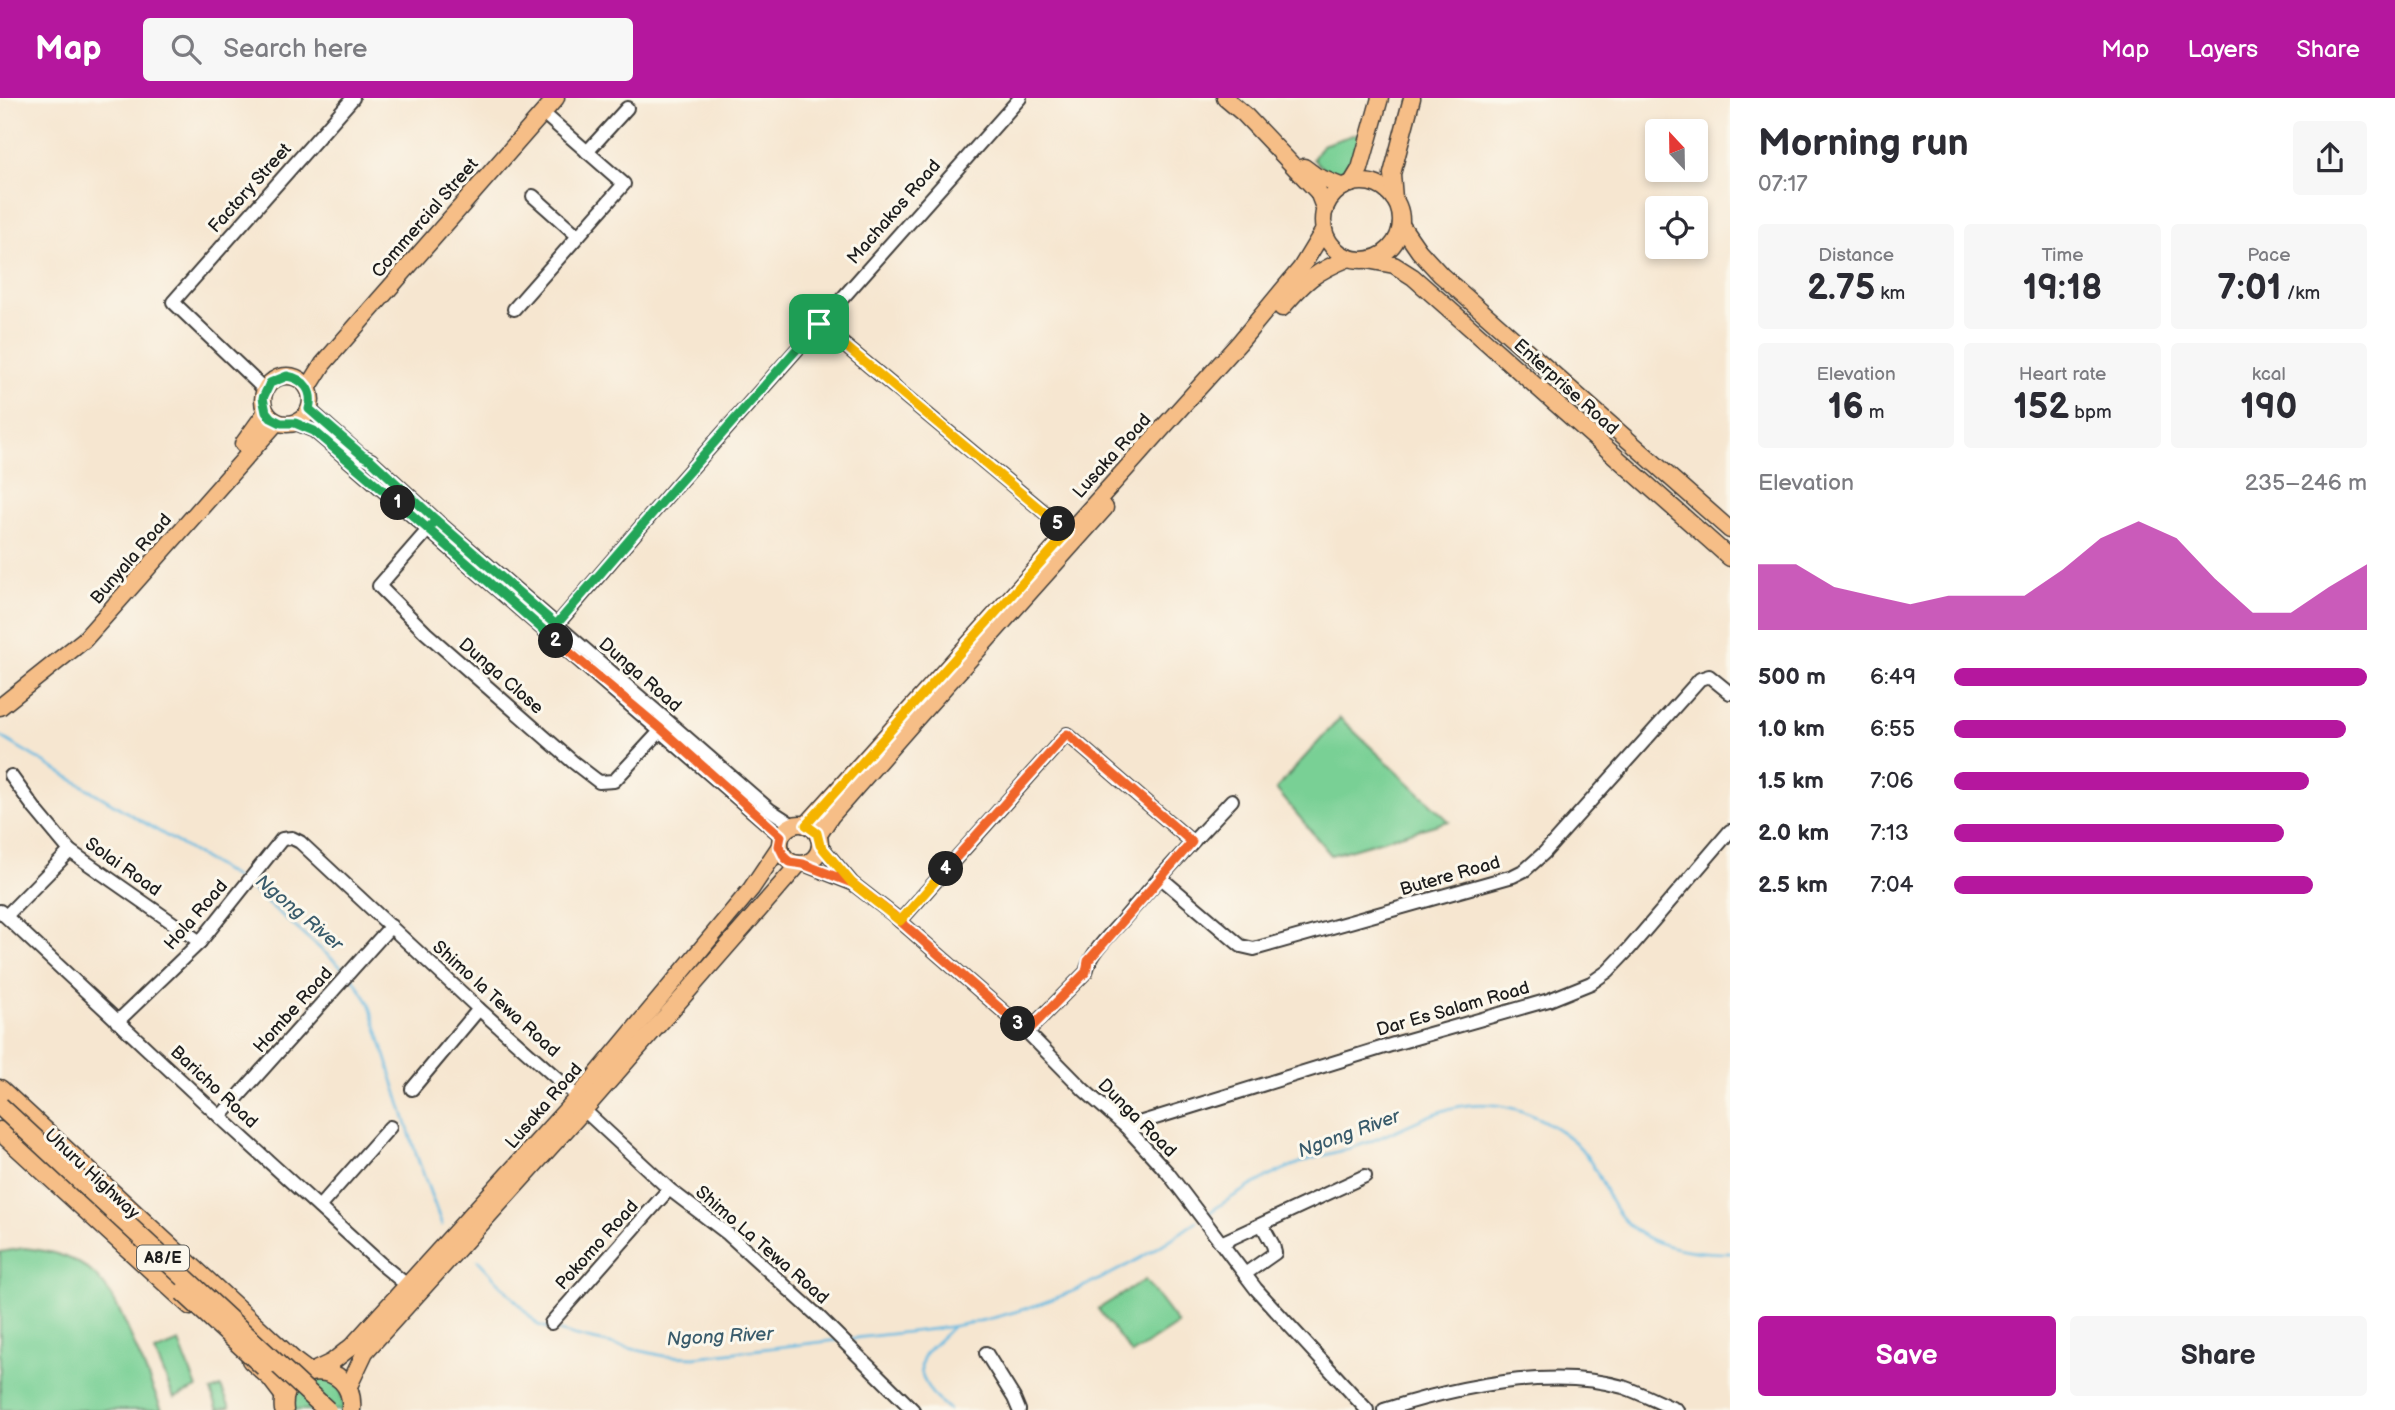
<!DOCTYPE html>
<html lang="en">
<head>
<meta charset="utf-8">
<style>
  :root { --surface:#fff; --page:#f7f7f7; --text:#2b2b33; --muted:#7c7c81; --accent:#b5179e }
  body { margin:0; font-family:"Balsamiq Sans",sans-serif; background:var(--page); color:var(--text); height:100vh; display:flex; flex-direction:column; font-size:26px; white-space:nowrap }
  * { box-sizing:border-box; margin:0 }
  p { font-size:23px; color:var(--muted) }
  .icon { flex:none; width:38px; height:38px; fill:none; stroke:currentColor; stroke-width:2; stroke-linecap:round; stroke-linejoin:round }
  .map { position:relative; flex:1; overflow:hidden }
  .sheet { display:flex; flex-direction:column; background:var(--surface); width:665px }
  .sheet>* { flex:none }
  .needle { width:46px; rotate:338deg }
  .controls { position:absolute; left:1645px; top:21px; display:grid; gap:14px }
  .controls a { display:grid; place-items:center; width:63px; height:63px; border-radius:7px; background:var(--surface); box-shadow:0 4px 10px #0003; font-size:35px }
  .pin { position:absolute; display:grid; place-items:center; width:60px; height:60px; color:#fff; margin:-30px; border-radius:14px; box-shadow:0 4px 10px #0006 }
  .km { position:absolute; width:35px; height:35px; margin:-18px; border-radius:50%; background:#222; color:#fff; font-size:19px; line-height:35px; text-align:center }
  .round { display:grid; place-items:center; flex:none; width:74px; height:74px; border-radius:7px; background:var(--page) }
  .headline { display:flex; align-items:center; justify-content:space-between; height:119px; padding:0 28px }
  h1 { font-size:38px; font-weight:700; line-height:52px }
  .metrics { display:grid; grid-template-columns:repeat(3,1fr); gap:10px; height:119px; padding:7px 28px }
  .metrics div { display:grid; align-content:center; border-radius:7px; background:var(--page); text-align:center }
  .metrics b { font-size:35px; font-weight:700 }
  .metrics small { font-size:19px; font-weight:400 }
  .metrics p { font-size:19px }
  .chart { height:196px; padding:14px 28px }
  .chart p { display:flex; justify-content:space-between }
  .chart svg { width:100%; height:126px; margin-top:7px; fill:var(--accent); opacity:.7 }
  .primary-button { display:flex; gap:14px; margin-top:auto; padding:14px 28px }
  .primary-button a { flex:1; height:80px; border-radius:7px; background:var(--accent); color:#fff; font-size:28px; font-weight:700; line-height:80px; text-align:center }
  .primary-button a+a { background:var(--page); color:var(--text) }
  ul { padding:0 28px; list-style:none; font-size:23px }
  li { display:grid; grid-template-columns:112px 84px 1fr; align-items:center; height:52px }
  li i { height:18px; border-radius:9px; background:var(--accent) }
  header { display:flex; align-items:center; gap:42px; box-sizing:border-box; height:98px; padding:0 35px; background:var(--accent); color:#fff }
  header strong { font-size:33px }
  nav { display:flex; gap:38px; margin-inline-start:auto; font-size:24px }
  .search { width:490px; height:63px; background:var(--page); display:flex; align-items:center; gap:18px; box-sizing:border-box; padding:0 24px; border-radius:7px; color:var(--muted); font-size:26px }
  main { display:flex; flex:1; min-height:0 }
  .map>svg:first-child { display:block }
</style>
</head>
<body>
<header>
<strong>Map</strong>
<div class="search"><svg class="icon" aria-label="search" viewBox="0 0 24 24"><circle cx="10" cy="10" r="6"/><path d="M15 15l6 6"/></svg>Search here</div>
<nav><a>Map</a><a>Layers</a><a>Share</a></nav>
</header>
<main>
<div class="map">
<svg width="1730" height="1312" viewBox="0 0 1730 1312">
  <rect width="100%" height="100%" fill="#fbf7ec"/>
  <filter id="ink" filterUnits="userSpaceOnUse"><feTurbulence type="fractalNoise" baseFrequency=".0143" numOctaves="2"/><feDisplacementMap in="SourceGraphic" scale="14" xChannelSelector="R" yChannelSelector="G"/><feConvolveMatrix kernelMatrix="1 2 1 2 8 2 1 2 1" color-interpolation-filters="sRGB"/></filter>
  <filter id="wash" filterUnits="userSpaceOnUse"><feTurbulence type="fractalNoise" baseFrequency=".00686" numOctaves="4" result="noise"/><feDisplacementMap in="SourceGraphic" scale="28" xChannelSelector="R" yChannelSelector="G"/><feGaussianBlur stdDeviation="1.57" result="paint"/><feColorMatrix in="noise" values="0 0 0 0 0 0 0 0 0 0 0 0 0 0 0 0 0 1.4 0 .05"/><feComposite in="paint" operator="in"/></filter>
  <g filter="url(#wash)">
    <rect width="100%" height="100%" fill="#f6e6d0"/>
    <g fill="#79d095" stroke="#4a7658" stroke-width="2">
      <path d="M 1356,36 L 1363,37 L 1353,69 C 1335,77 1327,75 1313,61 L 1322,47 Z"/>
      <polygon points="1340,620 1449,723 1331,757 1276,691"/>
      <path d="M 24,1150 C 91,1157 108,1183 132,1241 C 142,1265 152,1288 162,1312 L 0,1312 L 0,1154 Z"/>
      <polygon points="1145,1182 1178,1226 1132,1256 1098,1211"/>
      <polygon points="179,1244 197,1290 174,1300 155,1254"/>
      <polygon points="325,1280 340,1290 344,1312 291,1312 290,1301 299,1286"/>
      <polygon points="221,1289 230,1309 218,1312 211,1293"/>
    </g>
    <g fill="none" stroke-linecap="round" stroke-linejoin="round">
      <g stroke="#64b9e1" stroke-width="2.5">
        <polyline points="0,638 243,784"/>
        <polyline points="248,788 346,873"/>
        <polyline points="351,877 369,905 416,1056 442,1127"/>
        <path d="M 1206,1117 C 1236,1095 1273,1074 1308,1062 C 1328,1056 1349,1051 1369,1044 C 1401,1032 1434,1011 1468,1007 C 1507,1003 1541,1017 1571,1041 C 1590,1056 1600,1082 1611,1103 C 1634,1148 1685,1155 1730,1155"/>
        <polyline points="478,1162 538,1227 575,1238 664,1258 694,1259 838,1242"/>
        <path d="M 848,1241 C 883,1236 919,1234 954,1228 C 1042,1213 1126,1175 1197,1123"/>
        <path d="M 949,1312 C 944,1306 937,1303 933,1297 C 906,1260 930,1253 952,1229"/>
      </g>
    </g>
  </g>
  <g filter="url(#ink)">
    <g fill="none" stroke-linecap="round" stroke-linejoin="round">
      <g stroke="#3d3a37" stroke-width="16">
        <g id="minor">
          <polyline points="587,54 627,10"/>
          <polyline points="533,98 578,138"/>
          <polyline points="514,211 624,86 543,15"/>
          <polyline points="819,226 1068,434"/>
          <polyline points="265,292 173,204 353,0"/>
          <polyline points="309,311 361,357 371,362 436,422 770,712 793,727"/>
          <polyline points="295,325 314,333 327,344 781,738"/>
          <polyline points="434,425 379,488 426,535 573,664 599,684 614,683 665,628"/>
          <polyline points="548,537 675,389 1020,0"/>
          <polyline points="11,678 35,711 70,753 200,844"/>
          <polyline points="820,747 852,785 892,816 1027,934 1084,992 1126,1029 1168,1075 1256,1191 1367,1312"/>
          <polyline points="803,766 851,785"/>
          <polyline points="1160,779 1241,848 1254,851 1513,778 1525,772 1544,755 1700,581 1709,578 1730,595"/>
          <polyline points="0,813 220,1019 380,1165 408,1188"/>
          <polyline points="6,818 70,753"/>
          <polyline points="900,823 1067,636 1192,744"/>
          <polyline points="117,924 200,844 282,741 292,740 300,744 479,911 578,999"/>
          <path d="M 1027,934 L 1086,874 C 1091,854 1110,837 1123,822 C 1158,781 1195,741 1232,702"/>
          <polyline points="412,991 479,911"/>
          <polyline points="584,1012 669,1091 728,1136 818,1218 913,1312"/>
          <polyline points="220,1019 391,828"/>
          <polyline points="1126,1029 1394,946 1549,902 1591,885 1608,873 1629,851 1730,733"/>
          <polyline points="319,1109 390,1029"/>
          <polyline points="1221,1145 1365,1078"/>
          <polyline points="1245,1176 1275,1155 1273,1147 1262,1127"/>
          <polyline points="551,1225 669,1091"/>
          <polyline points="986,1255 1014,1300 1019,1312"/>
          <path d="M 1384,1312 C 1454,1290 1551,1268 1623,1289 C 1641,1295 1659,1305 1677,1312"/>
        </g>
      </g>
      <g stroke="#3d3a37" stroke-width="19">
        <g id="major">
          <polyline points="1225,0 1244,16 1318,94 1325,112"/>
          <polyline points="1304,69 1316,78 1343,89"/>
          <circle cx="1362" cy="123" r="39"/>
          <polyline points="1351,86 1360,71 1380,0"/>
          <polyline points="1394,101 1392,76 1412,0"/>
          <polyline points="1401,127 1419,153 1441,177 1730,432"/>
          <polyline points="1367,162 1394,167 1413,179 1730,460"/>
          <path d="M 1282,210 C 1306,182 1315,174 1349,160"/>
          <circle cx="287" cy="302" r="24"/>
          <polyline points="308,290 323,266 556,0"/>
          <polyline points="243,346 266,314"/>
          <polyline points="0,609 84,542 277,324"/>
          <circle cx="800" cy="746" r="20"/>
          <polyline points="806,727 1239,245 1301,170 1324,132"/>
          <polyline points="818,738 831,718 916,621 1105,410"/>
          <polyline points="315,1272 332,1264 352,1248 578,999 751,791 780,748"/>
          <polyline points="348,1290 365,1254 584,1012 799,766"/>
        </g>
      </g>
      <g stroke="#3d3a37" stroke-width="21">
        <g id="highway">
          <polyline points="0,991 296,1265 308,1274"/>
          <polyline points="0,1033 191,1208"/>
          <polyline points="251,1262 271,1280 284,1297"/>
          <path d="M 284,1312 C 278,1262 356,1259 351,1312"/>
        </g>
      </g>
      <use href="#minor" stroke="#fff" stroke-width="12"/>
      <use href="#major" stroke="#f6be87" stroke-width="16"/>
      <use href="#highway" stroke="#f6be87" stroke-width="18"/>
      <g stroke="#3d3a37" stroke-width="21" stroke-linecap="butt">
        <g id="highway-bridge">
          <polyline points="0,1008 327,1312"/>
          <polyline points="183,1194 265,1270"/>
        </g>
      </g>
      <use href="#highway-bridge" stroke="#f6be87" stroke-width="18"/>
    </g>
  </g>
  <g fill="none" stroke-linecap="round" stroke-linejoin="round" filter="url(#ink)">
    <g stroke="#fff" stroke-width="14">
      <polyline id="split-1" points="398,405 428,431 436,422 556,527 675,389 819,226"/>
    </g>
    <g stroke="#fff" stroke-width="14">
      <path id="split-2" d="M 398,405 L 314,333 L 295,325 L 281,325 L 271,320 L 266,314 L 263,300 L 270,285 L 287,278 C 304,281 314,293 309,311 L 362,357 L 371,362 L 436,422 L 428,431 L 556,543"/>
    </g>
    <g stroke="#fff" stroke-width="14">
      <polyline id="split-3" points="556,543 661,631 781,738 779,748 785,760 790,764 803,766 852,785 892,816 1018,926"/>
    </g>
    <g stroke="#fff" stroke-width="14">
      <polyline id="split-4" points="946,771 1067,636 1192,744 1088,863 1086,874 1027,934 1018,926"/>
    </g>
    <g stroke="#fff" stroke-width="14">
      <polyline id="split-5" points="946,771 900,823 852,785 820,747 817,735 806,727 1068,434 1058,426"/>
    </g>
    <g stroke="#fff" stroke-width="14">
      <polyline id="split-6" points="819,226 1058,426"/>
    </g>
    <use href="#split-1" stroke="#22a559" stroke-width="9"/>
    <use href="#split-2" stroke="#22a559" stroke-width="9"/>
    <use href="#split-3" stroke="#f0652b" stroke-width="9"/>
    <use href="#split-4" stroke="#f0652b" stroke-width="9"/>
    <use href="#split-5" stroke="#f5b400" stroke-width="9"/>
    <use href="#split-6" stroke="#f5b400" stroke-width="9"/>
  </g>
  <g text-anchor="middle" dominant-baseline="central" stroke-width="6" stroke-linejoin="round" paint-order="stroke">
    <rect fill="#fbf7ec" stroke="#5f5e5a" stroke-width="2" x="137" y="1147.5" width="52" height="25" rx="5"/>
    <g font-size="16" font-weight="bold" fill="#1c1c1c">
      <text x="163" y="1160">A8/E</text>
    </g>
    <g font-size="18" fill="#1c1c1c" stroke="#fbf7ec">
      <text transform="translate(250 90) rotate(-48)">Factory Street</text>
      <text transform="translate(894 114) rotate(-49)">Machakos Road</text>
      <text transform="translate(425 120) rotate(-49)">Commercial Street</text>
      <text transform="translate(1566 289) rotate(42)">Enterprise Road</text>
      <text transform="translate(1112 358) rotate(-48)">Lusaka Road</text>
      <text transform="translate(131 461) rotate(-49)">Bunyala Road</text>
      <text transform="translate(640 577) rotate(41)">Dunga Road</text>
      <text transform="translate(501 578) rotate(41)">Dunga Close</text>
      <text transform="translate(123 769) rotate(35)">Solai Road</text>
      <text transform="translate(1450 778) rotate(-16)">Butere Road</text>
      <text transform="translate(196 817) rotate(-49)">Hola Road</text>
      <text transform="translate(496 901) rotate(42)">Shimo la Tewa Road</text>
      <text transform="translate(1453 911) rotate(-16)">Dar Es Salam Road</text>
      <text transform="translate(293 912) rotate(-48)">Hombe Road</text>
      <text transform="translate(214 989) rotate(43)">Baricho Road</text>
      <text transform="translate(544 1008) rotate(-49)">Lusaka Road</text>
      <text transform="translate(1137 1020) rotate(45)">Dunga Road</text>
      <text transform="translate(92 1076) rotate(43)">Uhuru Highway</text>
      <text transform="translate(597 1147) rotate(-48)">Pokomo Road</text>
      <text transform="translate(762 1147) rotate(41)">Shimo La Tewa Road</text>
    </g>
    <g font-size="19" font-style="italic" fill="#395b6b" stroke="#fbf7ec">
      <text transform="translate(299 815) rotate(40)">Ngong River</text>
      <text transform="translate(1349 1036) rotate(-20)">Ngong River</text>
      <text transform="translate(720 1239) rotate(-3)">Ngong River</text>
    </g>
  </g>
</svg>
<div class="controls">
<a><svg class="needle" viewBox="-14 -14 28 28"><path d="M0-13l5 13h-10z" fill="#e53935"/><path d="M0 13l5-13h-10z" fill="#7c7c81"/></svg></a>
<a><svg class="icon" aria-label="locate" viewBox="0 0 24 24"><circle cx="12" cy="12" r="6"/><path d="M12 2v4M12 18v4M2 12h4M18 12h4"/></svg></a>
</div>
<div class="pin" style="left:819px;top:226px;background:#1e9e55"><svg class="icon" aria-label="arrive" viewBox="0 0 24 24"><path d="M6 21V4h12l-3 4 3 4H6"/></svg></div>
<b class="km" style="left:398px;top:405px">1</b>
<b class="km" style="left:556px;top:543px">2</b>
<b class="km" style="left:1018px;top:926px">3</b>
<b class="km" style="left:946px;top:771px">4</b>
<b class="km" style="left:1058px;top:426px">5</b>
</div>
<section class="sheet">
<div class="headline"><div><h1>Morning run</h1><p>07:17</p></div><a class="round"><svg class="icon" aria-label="share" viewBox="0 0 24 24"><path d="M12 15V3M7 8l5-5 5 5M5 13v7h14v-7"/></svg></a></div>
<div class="metrics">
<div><p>Distance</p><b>2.75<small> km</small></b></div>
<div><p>Time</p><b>19:18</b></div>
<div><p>Pace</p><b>7:01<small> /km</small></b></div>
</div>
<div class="metrics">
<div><p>Elevation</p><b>16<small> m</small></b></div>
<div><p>Heart rate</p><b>152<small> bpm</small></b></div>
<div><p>kcal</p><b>190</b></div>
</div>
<div class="chart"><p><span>Elevation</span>235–246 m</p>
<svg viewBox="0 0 160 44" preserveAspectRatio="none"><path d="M0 44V21L10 21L20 29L30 32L40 35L50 32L60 32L70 32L80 23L90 12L100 6L110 12L120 26L130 38L140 38L150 29L160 21V44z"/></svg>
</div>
<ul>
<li><b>500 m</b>6:49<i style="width:100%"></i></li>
<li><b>1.0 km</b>6:55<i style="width:95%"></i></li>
<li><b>1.5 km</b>7:06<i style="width:86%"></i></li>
<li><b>2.0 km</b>7:13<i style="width:80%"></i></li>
<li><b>2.5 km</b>7:04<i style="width:87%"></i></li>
</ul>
<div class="primary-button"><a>Save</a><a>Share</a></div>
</section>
</main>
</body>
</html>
